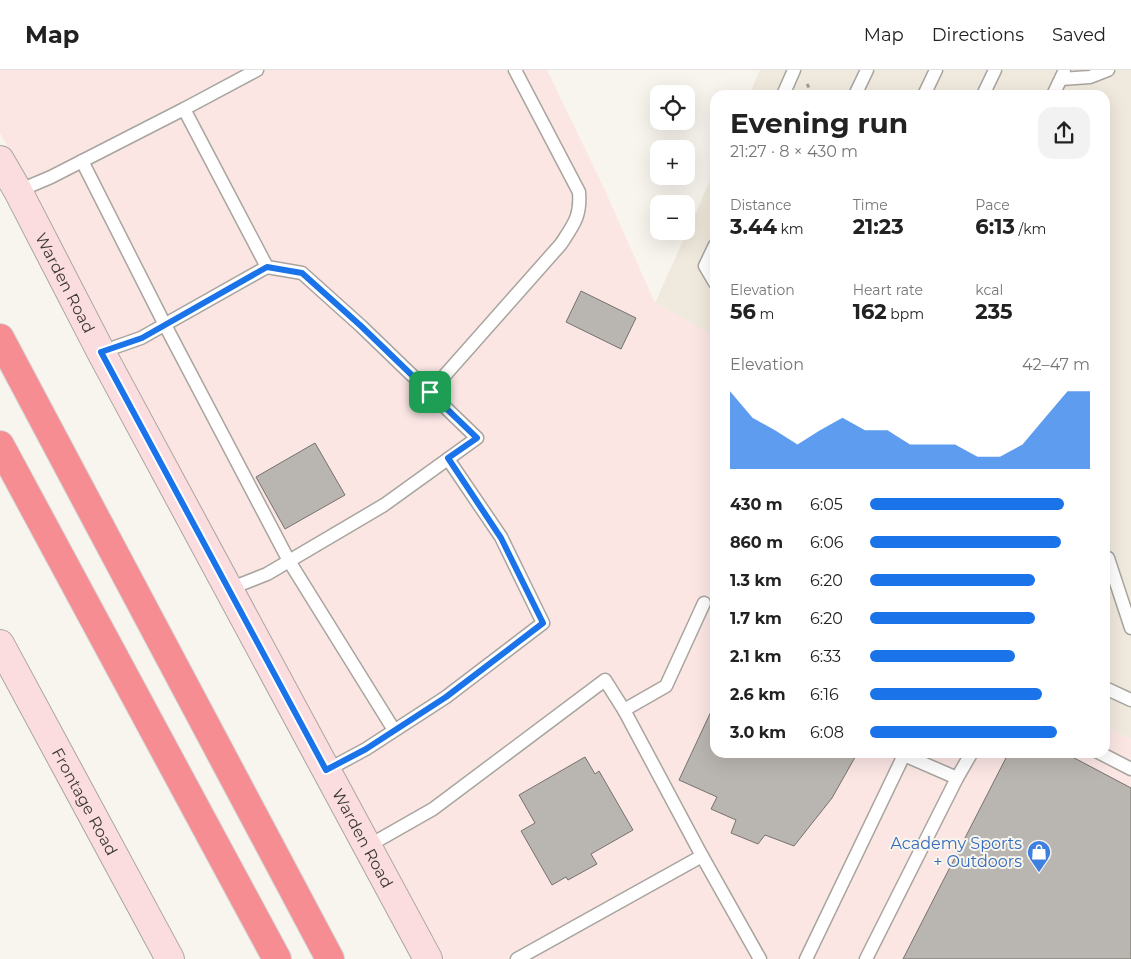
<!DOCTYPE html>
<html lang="en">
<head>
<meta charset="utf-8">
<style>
  :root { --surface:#fff; --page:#f2f2f2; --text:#222; --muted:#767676; --line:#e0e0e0; --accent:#1a73e8 }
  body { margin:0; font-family:Montserrat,sans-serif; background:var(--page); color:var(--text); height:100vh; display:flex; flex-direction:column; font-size:19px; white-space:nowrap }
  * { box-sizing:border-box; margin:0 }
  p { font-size:16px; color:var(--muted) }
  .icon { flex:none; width:28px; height:28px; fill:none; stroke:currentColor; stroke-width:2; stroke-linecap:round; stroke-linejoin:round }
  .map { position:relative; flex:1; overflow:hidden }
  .sheet { position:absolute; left:710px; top:20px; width:400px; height:668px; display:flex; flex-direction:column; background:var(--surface); border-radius:15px; box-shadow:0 5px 20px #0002 }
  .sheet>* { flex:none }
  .controls { position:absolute; left:650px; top:15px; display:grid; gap:10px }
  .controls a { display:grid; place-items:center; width:45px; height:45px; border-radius:10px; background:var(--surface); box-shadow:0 5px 20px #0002; font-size:25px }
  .pin { position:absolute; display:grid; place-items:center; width:42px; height:42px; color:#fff; margin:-21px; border-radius:10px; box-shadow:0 2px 8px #0006 }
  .round { display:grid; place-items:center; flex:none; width:52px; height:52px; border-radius:15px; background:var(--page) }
  .head { display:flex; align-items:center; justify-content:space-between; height:85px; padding:0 20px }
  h1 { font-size:28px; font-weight:700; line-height:38px }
  .stats { display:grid; grid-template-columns:repeat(3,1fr); gap:8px; height:85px; padding:5px 20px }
  .stats div { display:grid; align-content:center }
  .stats b { font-size:21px; font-weight:700 }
  .stats small { font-size:14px; font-weight:400 }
  .stats p { font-size:14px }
  .chart { height:140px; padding:10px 20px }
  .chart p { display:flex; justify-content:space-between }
  .chart svg { width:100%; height:90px; margin-top:5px; fill:var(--accent); opacity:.7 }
  ul { padding:0 20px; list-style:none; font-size:16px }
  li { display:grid; grid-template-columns:80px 60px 1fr; align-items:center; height:38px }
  li i { height:12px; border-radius:6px; background:var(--accent) }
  header { display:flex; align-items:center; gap:30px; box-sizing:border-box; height:70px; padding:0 25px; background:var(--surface); border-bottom:1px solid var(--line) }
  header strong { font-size:24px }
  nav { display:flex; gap:28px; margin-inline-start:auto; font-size:18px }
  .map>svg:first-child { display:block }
</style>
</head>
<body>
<header>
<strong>Map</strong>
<nav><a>Map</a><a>Directions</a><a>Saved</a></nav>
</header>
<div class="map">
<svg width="1131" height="889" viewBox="0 0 1131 889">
  <rect width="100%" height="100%" fill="#f8f5ef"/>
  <polygon fill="#fbe6e4" points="0,0 547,0 604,118 655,233 715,266 715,682 1105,682 1105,656 1131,669 1131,889 443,889 0,63"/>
  <g fill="#f0e9dd">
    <polygon points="760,0 1131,0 1131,669 1105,656 1105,25 749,25"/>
    <polygon points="715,100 715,266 655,233"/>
  </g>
  <g fill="#b9b5b0" stroke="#75726d">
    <polygon points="581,221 636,248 621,279 566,252"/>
    <polygon points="315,373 345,425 285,459 256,407"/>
    <polygon points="715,633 715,682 858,682 832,728 794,776 765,765 758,774 731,763 736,750 711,739 717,727 679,710"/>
    <polygon points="1009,682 1063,682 1131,718 1131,889 903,889"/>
    <polygon points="585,687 595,704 599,701 633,760 591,784 597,794 568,810 566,807 552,815 521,761 535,753 519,725"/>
  </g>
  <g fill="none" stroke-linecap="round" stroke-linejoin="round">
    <g stroke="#a8a59f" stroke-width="15">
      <g id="lane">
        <polyline points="1061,9 1090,7 1108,0"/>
        <polyline points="783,25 794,0"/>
        <polyline points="855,25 867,0"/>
        <polyline points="924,25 936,0"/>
        <polyline points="983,25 995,0"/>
        <polyline points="1053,25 1064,2"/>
        <polyline points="184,39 257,0"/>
        <polyline points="82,91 165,255 289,491 394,660"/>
        <polyline points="18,121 51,107 184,39 267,197 141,268 101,282"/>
        <polyline points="715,175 705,196 715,213"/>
        <path d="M 430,322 L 561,174 C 574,154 581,146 579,122 L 515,0"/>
        <polyline points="1108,488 1131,558"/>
        <polyline points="229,519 267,504 384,435 477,368 361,256 302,203 267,197"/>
        <polyline points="1105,618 1131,630"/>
        <polyline points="624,640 666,616 704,533"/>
        <polyline points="1098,682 1131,699"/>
        <polyline points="327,700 366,679 446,627 543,553 501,467 448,389"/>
        <polyline points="368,776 433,739 605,610 624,640 702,786 760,889"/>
        <polyline points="517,889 702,786"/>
        <polyline points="806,889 904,685 957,708"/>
        <polyline points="866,889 957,708 972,682"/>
      </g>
    </g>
    <g stroke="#a8a59f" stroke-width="30">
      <g id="secondary">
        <path id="s1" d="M 0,90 L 18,121 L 101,282 L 428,889"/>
        <path id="s2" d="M 0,574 L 170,889"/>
      </g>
    </g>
    <g stroke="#d4d3d3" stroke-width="30">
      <g id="highway">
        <polyline points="0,268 330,889"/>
        <polyline points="0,375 277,889"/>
      </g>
    </g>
    <polyline stroke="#a19f9a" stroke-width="3" stroke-dasharray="4 4" stroke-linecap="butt" points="807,14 813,25"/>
    <use href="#lane" stroke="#fff" stroke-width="12"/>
    <use href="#secondary" stroke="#fcdddf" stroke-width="28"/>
    <use href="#highway" stroke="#f58d93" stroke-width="28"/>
  </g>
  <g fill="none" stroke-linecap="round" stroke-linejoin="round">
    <g stroke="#fff" stroke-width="10">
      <polygon id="route" points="267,197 302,203 361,256 477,368 448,388 501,468 543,553 446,627 366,679 326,700 101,282 142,268"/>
    </g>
    <use href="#route" stroke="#1a73e8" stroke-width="6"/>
  </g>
  <defs>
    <g id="shop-pin" transform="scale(1.25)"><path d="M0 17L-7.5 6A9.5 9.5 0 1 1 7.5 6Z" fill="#3f7fe0" stroke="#f8f5ef"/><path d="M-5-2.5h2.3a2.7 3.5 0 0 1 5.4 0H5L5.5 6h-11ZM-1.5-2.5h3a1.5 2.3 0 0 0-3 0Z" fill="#fff"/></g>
  </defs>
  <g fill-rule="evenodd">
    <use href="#shop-pin" x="1039" y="782"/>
  </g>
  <g text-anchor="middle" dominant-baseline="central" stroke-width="4" stroke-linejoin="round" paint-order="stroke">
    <g font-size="16" fill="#3a3936" stroke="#f8f5ef">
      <text stroke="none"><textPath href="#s1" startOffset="139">Warden Road</textPath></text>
      <text stroke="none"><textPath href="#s2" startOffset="179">Frontage Road</textPath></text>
      <text stroke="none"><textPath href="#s1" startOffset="769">Warden Road</textPath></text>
    </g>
    <g font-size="16" fill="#366cbe" stroke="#f8f5ef" text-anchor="end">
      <text x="1022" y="773">Academy Sports<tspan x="1022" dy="18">+ Outdoors</tspan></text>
    </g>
  </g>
</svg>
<div class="controls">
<a><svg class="icon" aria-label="locate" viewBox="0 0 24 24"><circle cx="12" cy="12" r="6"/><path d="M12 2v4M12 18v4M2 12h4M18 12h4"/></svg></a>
<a>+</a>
<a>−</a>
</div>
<div class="pin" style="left:430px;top:322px;background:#1e9e55"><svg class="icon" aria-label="arrive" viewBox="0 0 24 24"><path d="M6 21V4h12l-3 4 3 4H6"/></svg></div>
<section class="sheet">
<div class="head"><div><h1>Evening run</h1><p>21:27 · 8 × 430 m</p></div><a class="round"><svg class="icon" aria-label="share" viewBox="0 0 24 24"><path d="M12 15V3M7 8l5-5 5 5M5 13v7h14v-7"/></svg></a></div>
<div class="stats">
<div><p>Distance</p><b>3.44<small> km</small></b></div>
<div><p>Time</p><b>21:23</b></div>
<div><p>Pace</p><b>6:13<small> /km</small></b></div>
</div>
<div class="stats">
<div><p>Elevation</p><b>56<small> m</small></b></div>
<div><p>Heart rate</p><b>162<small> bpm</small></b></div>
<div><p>kcal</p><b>235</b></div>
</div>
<div class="chart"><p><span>Elevation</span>42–47 m</p>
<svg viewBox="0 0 160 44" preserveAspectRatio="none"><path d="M0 44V6L10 19L20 25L30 32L40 25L50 19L60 25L70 25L80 32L90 32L100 32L110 38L120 38L130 32L140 19L150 6L160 6V44z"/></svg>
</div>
<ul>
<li><b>430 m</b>6:05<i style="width:88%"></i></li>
<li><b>860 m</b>6:06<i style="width:87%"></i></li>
<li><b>1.3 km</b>6:20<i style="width:75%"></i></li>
<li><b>1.7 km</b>6:20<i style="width:75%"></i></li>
<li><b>2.1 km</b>6:33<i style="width:66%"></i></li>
<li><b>2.6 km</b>6:16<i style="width:78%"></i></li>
<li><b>3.0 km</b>6:08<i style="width:85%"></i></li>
</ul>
</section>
</div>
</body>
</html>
